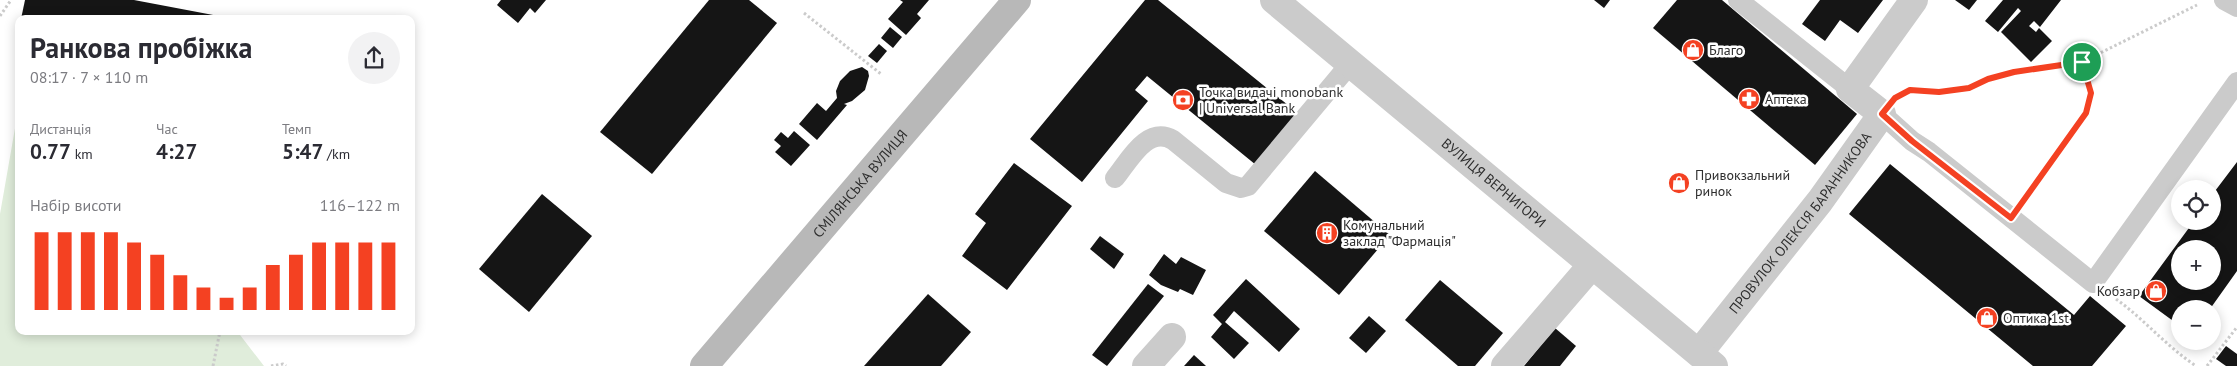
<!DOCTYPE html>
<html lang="uk">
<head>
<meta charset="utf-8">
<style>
  :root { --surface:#fff; --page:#f2f2f3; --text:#2b2b33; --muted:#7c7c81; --accent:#f44122 }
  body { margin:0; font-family:"PT Sans",sans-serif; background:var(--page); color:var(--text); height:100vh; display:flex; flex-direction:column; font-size:19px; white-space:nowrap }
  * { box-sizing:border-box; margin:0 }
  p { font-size:16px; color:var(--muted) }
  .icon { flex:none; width:28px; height:28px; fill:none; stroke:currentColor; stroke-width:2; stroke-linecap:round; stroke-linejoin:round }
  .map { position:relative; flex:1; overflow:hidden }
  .details { position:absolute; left:15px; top:15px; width:400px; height:320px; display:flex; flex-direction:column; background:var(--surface); border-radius:10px; box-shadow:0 2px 12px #0003 }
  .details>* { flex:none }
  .fabs { position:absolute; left:2171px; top:180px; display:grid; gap:10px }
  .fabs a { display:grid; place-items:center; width:50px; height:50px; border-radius:50%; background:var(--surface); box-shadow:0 2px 12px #0003; font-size:25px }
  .pin { position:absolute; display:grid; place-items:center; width:42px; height:42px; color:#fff; margin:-21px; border:2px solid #fff; border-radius:50%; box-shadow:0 1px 5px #0007 }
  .round { display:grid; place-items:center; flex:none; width:52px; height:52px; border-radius:26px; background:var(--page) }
  .headline { display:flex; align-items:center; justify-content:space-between; height:85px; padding:0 15px }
  h1 { font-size:28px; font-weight:600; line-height:38px }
  .metrics { display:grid; grid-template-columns:repeat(3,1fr); gap:8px; height:85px; padding:5px 15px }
  .metrics div { display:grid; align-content:center }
  .metrics b { font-size:21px; font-weight:600 }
  .metrics small { font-size:14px; font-weight:400 }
  .metrics p { font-size:14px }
  .chart { height:140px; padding:10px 15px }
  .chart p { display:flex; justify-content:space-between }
  .chart svg { width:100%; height:90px; margin-top:5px; stroke:var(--accent); stroke-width:6 }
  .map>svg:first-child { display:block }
</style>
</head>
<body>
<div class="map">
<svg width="2237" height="366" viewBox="0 0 2237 366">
  <rect width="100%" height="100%" fill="#fff"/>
  <polygon fill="#e0eddb" points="18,111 19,331 237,331 264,366 0,366 0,214"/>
  <g fill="#151515" fill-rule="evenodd">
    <polygon points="25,0 134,0 229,18 21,19"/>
    <polygon points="501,0 546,0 535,13 530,8 518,23 497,5"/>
    <polygon points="709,0 749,0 777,23 652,174 600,132"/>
    <polygon points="900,0 929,0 917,14 921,18 906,35 888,19 903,2"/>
    <polygon points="1145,0 1158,0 1299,114 1256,165 1147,76 1135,90 1148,101 1082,182 1030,139"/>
    <polygon points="1594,0 1610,0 1604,8"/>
    <polygon points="1677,0 1722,0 1857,114 1815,165 1653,28"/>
    <polygon points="1820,0 1883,0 1858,33 1840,20 1825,41 1802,24"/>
    <polygon points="1955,0 1977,0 1969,10"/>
    <polygon points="2003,0 2061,0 2040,27 2034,21 2029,26 2036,32 2039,28 2052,41 2031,62 2001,32 2021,11 2018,8 1998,32 1985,21"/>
    <polygon points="890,27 902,37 893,48 881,38"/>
    <polygon points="879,44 887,51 877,63 868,56"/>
    <polygon points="862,67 868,71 869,76 865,90 852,101 844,104 847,105 817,140 799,124 817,103 826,111 837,98 836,91 840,81 850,71"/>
    <polygon points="794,131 810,145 791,166 775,152 781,146 774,140 781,132 788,138"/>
    <path d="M 2237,162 L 2237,271 L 2210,309 L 2180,309 L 2180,326 L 2139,296 L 2194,221 L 2212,221 L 2212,195 ZM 2180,249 L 2212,249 L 2212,281 L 2180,281 Z"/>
    <polygon points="1014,163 1072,206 1007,290 962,256 986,223 975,214"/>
    <polygon points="1890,164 2074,315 2090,296 2126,326 2092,366 2033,366 1849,214"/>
    <polygon points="1315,171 1390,235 1339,295 1264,231"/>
    <polygon points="542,194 592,236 529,312 479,269"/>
    <polygon points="1100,236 1124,254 1114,269 1090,249"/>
    <polygon points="1164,254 1176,264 1181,257 1206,270 1193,295 1180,289 1178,292 1161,285 1149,275"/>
    <polygon points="1246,279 1300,329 1279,352 1234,311 1225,322 1249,343 1234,359 1211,337 1222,324 1213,315"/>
    <polygon points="1440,280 1503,333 1475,366 1458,366 1405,320"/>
    <polygon points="1148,284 1164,296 1107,366 1092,355"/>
    <polygon points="928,294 971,332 941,366 864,366"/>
    <polygon points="1369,316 1386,331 1366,353 1349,338"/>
    <polygon points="1555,328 1576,346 1560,366 1524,366"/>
    <polygon points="2226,346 2237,354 2237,366 2226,366 2216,359"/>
    <polygon points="1194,355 1206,366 1184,366"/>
  </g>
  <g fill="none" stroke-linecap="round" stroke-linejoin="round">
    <g stroke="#cbcbcb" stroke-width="3" stroke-dasharray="2.5 2.5" stroke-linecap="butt">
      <polyline points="804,13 881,74"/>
      <polyline points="0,16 11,0"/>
      <polyline points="1903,94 1910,90 1939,91 1969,88 1988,79 2014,72 2082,62 2197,5"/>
      <polyline points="2028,195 2086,113 2091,93 2082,62"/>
      <path d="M 2116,299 C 2144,319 2166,346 2196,366"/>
      <polyline points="213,366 220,331"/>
      <polyline points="271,366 283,364 286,366"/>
      <polyline points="2207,366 2237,327"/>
    </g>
    <g stroke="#cbcbcb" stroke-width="20">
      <polyline points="1738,0 1850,89"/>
      <polyline points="2224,0 2237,7"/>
      <polyline points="1882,114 1912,141 1929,152 2093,283 2237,82"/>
      <path d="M 1115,178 C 1129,161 1147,125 1173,140 L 1226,183 L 1241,188 L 1248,186 L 1350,64"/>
    </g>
    <g stroke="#cbcbcb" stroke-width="28">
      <path id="s1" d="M 1699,353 L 1820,201 L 1882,114 L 1850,89 L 1914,0"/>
      <polyline points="1146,366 1172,337"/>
      <polyline points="1505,366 1592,265"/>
    </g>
    <path stroke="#cbcbcb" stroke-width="28" id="s2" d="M 1274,0 L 1714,366"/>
    <path stroke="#b8b8b8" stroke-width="28" id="s3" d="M 704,366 L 1017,0"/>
  </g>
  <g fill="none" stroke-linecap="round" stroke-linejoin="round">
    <g stroke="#fff" stroke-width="10">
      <polygon id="route" points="2082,62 2091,93 2086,113 2011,218 1912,141 1882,114 1895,98 1910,90 1939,92 1969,88 1988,79 2014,72"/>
    </g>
    <use href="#route" stroke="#f44122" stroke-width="6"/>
  </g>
  <defs>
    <g id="shop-disc" transform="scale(1.125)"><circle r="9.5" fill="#f44122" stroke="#fff"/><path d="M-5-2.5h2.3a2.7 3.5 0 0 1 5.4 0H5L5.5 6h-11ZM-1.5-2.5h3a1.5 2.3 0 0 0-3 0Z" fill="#fff"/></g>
    <g id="pharmacy-disc" transform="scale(1.125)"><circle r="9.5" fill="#f44122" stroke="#fff"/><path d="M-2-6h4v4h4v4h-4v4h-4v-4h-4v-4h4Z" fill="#fff"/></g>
    <g id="bank-disc" transform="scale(1.125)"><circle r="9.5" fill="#f44122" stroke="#fff"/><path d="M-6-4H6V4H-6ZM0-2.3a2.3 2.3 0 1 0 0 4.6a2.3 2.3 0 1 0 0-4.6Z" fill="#fff"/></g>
    <g id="building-disc" transform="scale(1.125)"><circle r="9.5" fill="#f44122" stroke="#fff"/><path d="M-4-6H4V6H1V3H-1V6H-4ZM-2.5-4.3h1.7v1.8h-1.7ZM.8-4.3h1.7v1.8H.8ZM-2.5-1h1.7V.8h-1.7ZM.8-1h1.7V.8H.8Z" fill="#fff"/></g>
  </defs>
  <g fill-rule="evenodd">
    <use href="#shop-disc" x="1693" y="50"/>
    <use href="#pharmacy-disc" x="1749" y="99"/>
    <use href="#bank-disc" x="1183" y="100"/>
    <use href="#shop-disc" x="1679" y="183"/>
    <use href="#building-disc" x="1327" y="233"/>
    <use href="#shop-disc" x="2156" y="291"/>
    <use href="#shop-disc" x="1987" y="318"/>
  </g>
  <g text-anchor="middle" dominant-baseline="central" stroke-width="5" stroke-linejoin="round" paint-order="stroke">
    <g font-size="14" fill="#2e2e2e" stroke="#fff" text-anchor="start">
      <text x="1709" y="50">Благо</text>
      <text x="1199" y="92">Точка видачі monobank<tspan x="1199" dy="16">| Universal Bank</tspan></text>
      <text x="1765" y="99">Аптека</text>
      <text x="1695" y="175">Привокзальний<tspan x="1695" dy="16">ринок</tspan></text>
      <text x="1343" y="225">Комунальний<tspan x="1343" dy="16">заклад "Фармація"</tspan></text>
      <text x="2140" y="291" text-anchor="end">Кобзар</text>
      <text x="2003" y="318">Оптика 1st</text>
    </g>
    <g font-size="14" fill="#2e2e2e" stroke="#fff">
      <text stroke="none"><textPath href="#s3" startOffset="240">СМІЛЯНСЬКА ВУЛИЦЯ</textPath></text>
      <text stroke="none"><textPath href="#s2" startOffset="286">ВУЛИЦЯ ВЕРНИГОРИ</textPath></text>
      <text stroke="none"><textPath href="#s1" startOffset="165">ПРОВУЛОК ОЛЕКСІЯ БАРАННИКОВА</textPath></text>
    </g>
  </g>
</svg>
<div class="fabs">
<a><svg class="icon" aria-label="locate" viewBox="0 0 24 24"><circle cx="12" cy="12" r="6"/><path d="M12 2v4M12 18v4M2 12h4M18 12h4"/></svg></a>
<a>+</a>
<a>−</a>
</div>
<div class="pin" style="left:2082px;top:62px;background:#1e9e55"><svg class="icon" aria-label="arrive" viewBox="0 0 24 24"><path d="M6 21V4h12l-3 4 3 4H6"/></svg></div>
<section class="details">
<div class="headline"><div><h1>Ранкова пробіжка</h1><p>08:17 · 7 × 110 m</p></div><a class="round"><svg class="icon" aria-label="share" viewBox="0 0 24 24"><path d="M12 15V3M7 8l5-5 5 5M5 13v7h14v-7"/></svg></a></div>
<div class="metrics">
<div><p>Дистанція</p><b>0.77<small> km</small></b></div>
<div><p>Час</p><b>4:27</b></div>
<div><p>Темп</p><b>5:47<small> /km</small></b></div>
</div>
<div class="chart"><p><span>Набір висоти</span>116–122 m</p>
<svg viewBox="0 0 160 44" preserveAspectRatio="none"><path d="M5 44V6M15 44V6M25 44V6M35 44V6M45 44V11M55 44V17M65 44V27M75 44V33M85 44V38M95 44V33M105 44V22M115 44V17M125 44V11M135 44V11M145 44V11M155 44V11"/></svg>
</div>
</section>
</div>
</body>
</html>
